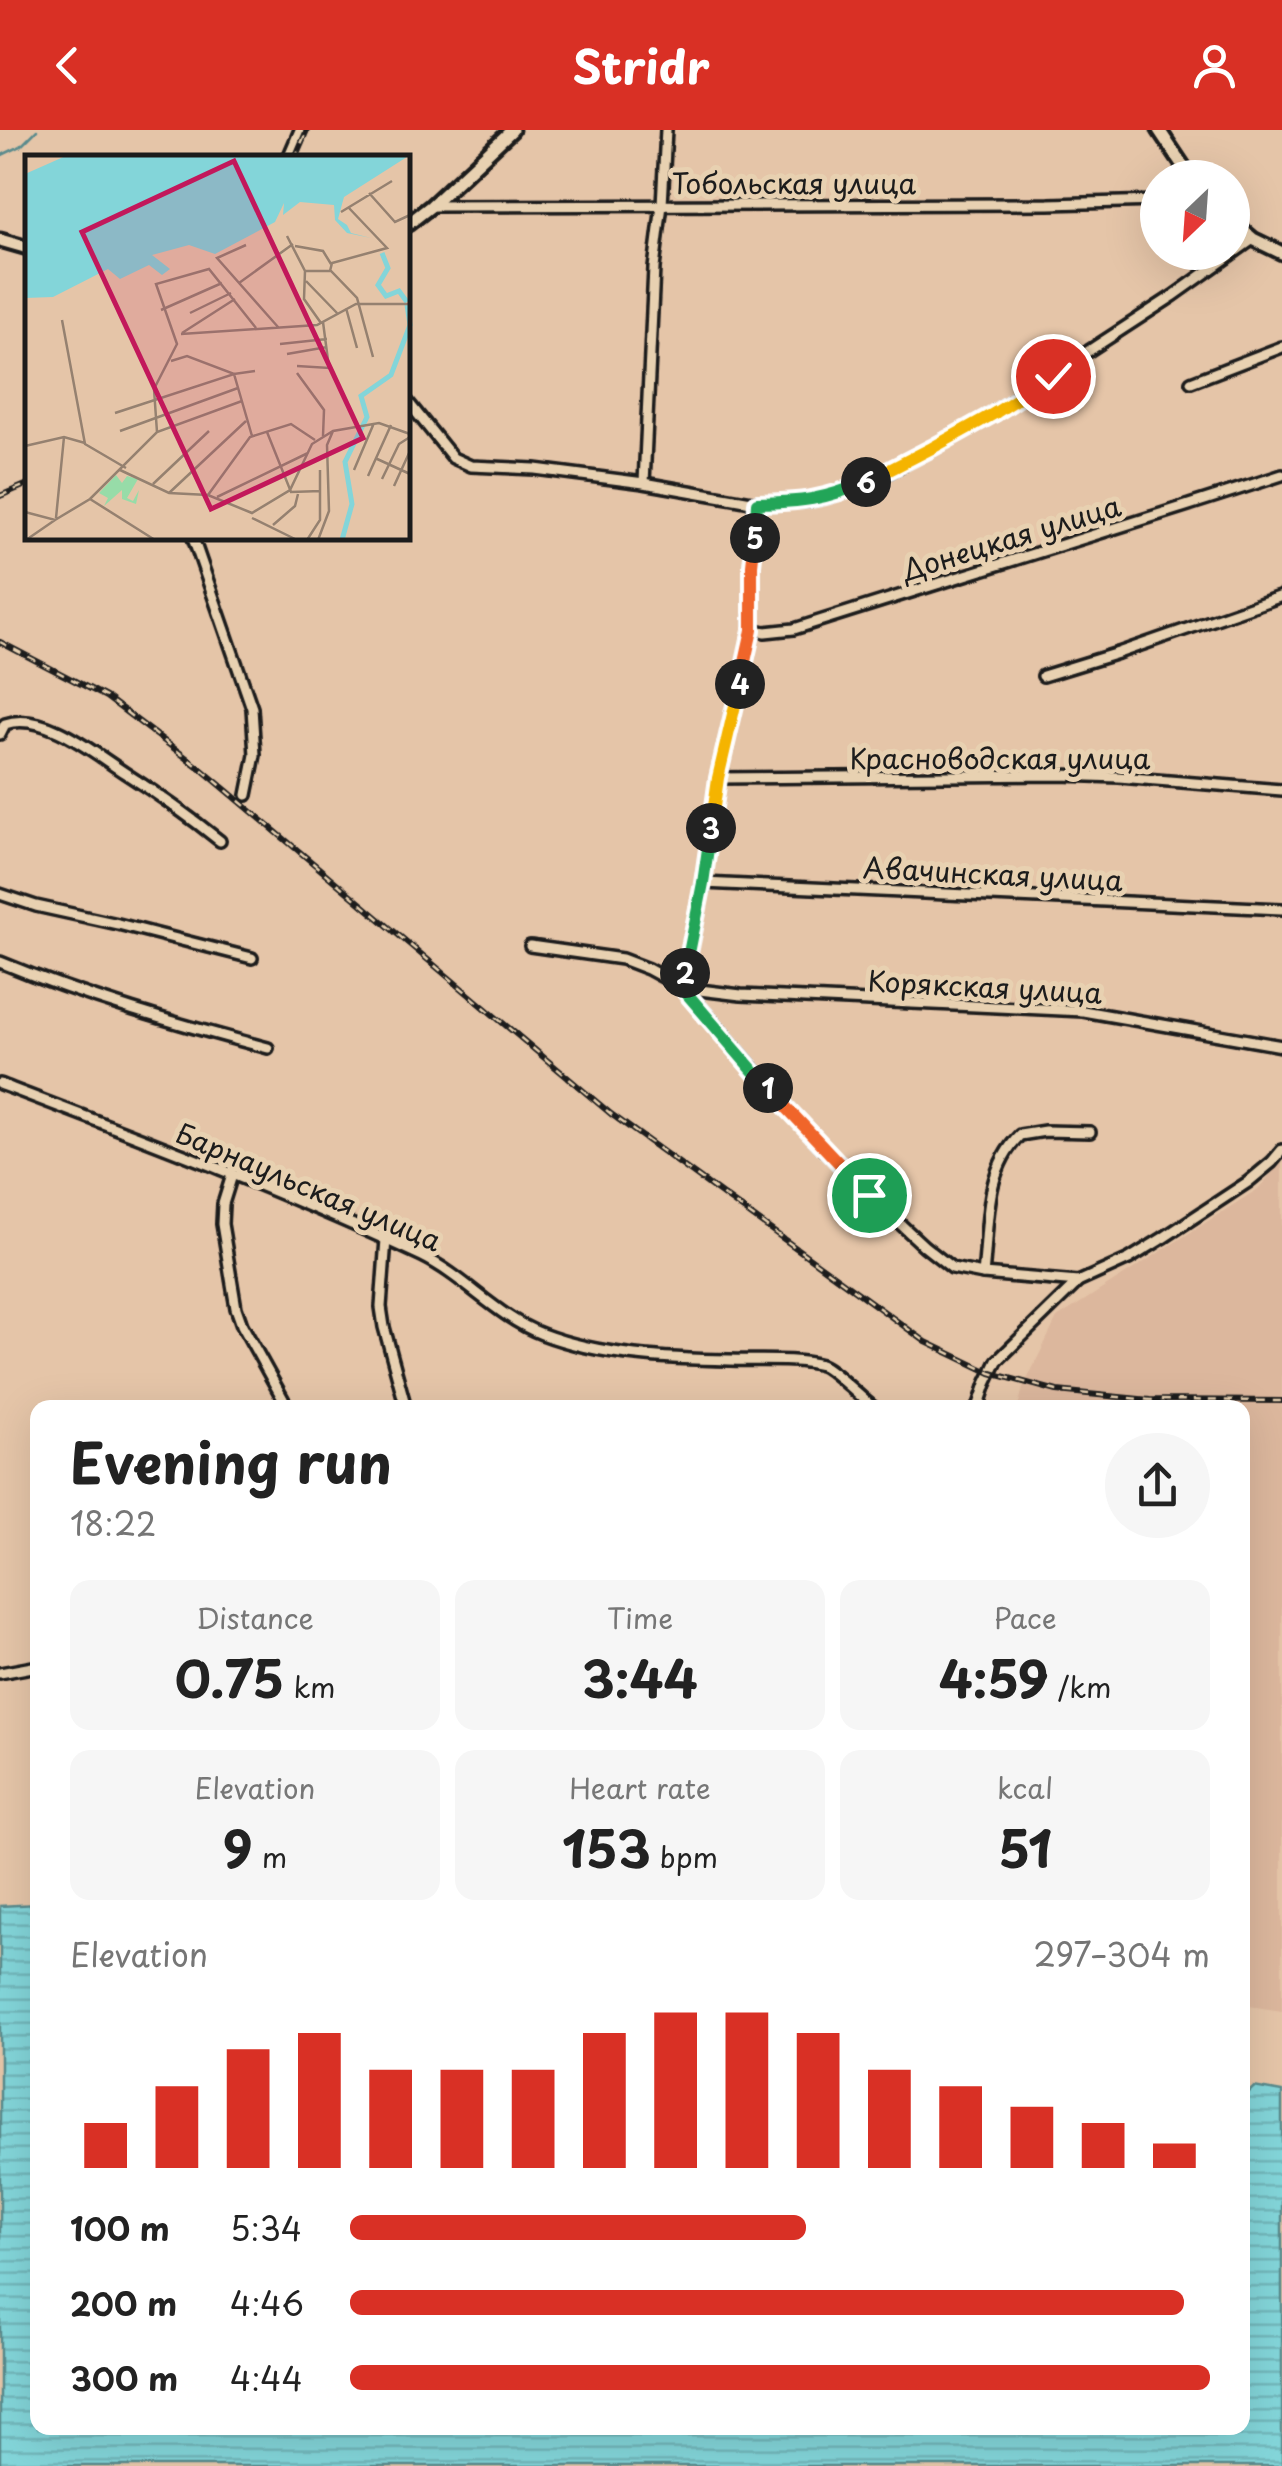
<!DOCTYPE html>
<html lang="en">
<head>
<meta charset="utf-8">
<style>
  :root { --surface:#fff; --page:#f6f6f6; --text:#222; --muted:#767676; --accent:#d93025 }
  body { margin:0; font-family:"Playpen Sans",sans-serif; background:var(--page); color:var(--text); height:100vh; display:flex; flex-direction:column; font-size:38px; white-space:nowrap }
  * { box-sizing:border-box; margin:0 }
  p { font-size:32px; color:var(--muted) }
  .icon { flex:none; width:55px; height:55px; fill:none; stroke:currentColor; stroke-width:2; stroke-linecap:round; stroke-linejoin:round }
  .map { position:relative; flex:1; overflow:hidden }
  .drawer { position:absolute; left:30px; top:1270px; width:1220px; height:1035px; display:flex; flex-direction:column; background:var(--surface); border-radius:20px; box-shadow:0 10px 40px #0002 }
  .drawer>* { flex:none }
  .needle { width:65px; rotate:205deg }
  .controls { position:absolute; left:1140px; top:30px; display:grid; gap:20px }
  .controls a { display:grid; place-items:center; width:110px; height:110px; border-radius:50%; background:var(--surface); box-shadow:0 10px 40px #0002; font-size:50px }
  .pin { position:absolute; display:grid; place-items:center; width:85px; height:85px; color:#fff; margin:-42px; border:5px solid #fff; border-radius:50%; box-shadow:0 2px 10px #0007 }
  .km { position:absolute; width:50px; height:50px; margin:-25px; border-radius:50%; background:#222; color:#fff; font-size:28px; line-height:50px; text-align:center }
  .round { display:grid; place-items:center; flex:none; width:105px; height:105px; border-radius:52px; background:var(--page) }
  .head { display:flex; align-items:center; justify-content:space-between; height:170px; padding:0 40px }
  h1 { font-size:55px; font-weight:700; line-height:75px }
  .figures { display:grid; grid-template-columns:repeat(3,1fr); gap:15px; height:170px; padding:10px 40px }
  .figures div { display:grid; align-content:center; border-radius:20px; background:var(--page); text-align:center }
  .figures b { font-size:50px; font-weight:700 }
  .figures small { font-size:28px; font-weight:400 }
  .figures p { font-size:28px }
  .chart { height:280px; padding:20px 40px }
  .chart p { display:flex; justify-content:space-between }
  .chart svg { width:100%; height:180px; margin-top:10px; stroke:var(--accent); stroke-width:6 }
  ul { padding:0 40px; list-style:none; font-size:32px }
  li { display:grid; grid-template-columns:160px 120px 1fr; align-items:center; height:75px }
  li i { height:25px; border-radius:12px; background:var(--accent) }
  header { display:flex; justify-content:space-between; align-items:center; height:130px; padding:0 40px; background:var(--accent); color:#fff; font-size:45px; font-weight:700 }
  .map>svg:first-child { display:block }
</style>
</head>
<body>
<header><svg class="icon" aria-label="back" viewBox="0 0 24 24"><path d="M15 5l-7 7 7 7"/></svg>Stridr<svg class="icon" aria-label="person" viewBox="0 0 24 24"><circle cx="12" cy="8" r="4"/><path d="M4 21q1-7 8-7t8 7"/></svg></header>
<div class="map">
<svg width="1282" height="2336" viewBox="0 0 1282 2336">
  <defs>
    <pattern id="water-rules" width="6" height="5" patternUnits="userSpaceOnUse" patternTransform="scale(2.5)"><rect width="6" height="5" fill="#83d5d9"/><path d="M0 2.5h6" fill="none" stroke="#71b6ba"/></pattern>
  </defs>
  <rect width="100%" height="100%" fill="#e5c5a8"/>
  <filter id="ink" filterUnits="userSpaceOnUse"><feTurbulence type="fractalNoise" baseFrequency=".01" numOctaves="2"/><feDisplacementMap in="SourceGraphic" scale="20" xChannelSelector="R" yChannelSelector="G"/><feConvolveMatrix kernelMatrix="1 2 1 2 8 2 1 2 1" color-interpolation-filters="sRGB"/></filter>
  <g filter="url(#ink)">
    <polygon fill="#dcb79d" points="1282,1031 1282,1881 1243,1875 1242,1278 1018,1277 1023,1258 1057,1188 1258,1059"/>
    <polygon fill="url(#water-rules)" stroke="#5a8b8d" stroke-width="2.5" points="37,1774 38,2298 1242,2298 1242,1969 1254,1957 1282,1962 1282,2336 0,2336 0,1776"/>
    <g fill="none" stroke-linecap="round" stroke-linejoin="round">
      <polyline stroke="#5a8b8d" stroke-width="2.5" points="0,26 21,16 37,0"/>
      <g stroke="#1c1c1c" stroke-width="16">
        <g id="minor">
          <polyline points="288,28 300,0"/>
          <polyline points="431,76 1049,74 1158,71"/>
          <polyline points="1191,252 1282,217"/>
          <polyline points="408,272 453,328 471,336 535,339 644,353 757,373 808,371 829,366 882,346 984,289 1173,166 1253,109"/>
          <polyline points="644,353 654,138 662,75 666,0"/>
          <polyline points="757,373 752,435 752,499 718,648 703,753 683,858 741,865 1083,881 1282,916"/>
          <polyline points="193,408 252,578 255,625 247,665"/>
          <path d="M 752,499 L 765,502 L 794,499 C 957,447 1120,398 1282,345"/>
          <polyline points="1043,546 1118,523 1282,466"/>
          <path d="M 0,604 L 5,594 C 44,581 94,623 125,643 C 158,664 189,686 220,711"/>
          <polyline points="718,648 1060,645 1119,647 1282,660"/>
          <polyline points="703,753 1282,779"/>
          <polyline points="0,764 36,776 118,794 252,828"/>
          <polyline points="530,816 622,829 648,839 683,858 821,1016 869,1065 924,1116 952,1138 983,1144 1078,1152"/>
          <path d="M 0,832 C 87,868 177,894 268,918"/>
          <path d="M 0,954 C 142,1008 285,1062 422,1126 C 465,1147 497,1187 542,1204 C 600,1226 669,1229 730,1230 C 755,1231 797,1228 821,1235 C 831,1238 862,1269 874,1278"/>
          <polyline points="232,1045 223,1074 222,1094 236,1178 242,1195 288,1278"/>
          <polyline points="386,1109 381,1177 384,1197 406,1278"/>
          <path d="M 983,1144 C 989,1096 983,1042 1020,1005 L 1045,1001 L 1090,1002"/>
          <polyline points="978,1278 986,1254 997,1231 1078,1152 1129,1129 1163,1108 1248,1052 1272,1032 1282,1020"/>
          <polyline points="0,1543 38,1536"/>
        </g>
      </g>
      <g stroke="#1c1c1c" stroke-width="19">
        <g id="tertiary">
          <polyline points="1159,0 1191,48"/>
          <polyline points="1232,91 1253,109 1282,123"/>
          <polyline points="408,94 431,76 512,0"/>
          <polyline points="0,110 28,118"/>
        </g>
      </g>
      <use href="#minor" stroke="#e8d1b1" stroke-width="9"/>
      <use href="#tertiary" stroke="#e8d1b1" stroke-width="11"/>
      <g stroke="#1c1c1c" stroke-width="6">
        <g id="rail">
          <polyline points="295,28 307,0"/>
          <polyline points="0,366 28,354"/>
          <polyline points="0,512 106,567 200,638 611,984 926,1212 991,1243 1057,1261 1150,1270 1282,1271"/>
        </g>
      </g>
      <use href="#rail" stroke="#e8d1b1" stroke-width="2.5" stroke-dasharray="8" stroke-linecap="butt"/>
    </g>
  </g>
  <g fill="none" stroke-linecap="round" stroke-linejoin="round" filter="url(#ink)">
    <g stroke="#fff" stroke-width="20">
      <polyline id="split-1" points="768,958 869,1065"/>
    </g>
    <g stroke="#fff" stroke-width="20">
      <polyline id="split-2" points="685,843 682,858 768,958"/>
    </g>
    <g stroke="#fff" stroke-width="20">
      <polyline id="split-3" points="685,843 703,753 711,698"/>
    </g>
    <g stroke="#fff" stroke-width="20">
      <polyline id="split-4" points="711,698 718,648 740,554"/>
    </g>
    <g stroke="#fff" stroke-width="20">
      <polyline id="split-5" points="740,554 752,500 752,435 755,408"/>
    </g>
    <g stroke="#fff" stroke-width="20">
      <path id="split-6" d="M 755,408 L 757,373 C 801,372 824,370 866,352"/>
    </g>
    <g stroke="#fff" stroke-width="20">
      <polyline id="split-7" points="866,352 932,318 995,283"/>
    </g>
    <g stroke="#fff" stroke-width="20">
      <polyline id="split-8" points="995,283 1053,246"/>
    </g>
    <use href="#split-1" stroke="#f0652b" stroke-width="12"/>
    <use href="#split-2" stroke="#22a559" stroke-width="12"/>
    <use href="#split-3" stroke="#22a559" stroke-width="12"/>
    <use href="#split-4" stroke="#f5b400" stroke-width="12"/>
    <use href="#split-5" stroke="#f0652b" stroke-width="12"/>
    <use href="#split-6" stroke="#22a559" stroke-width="12"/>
    <use href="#split-7" stroke="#f5b400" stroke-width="12"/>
    <use href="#split-8" stroke="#f5b400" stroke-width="12"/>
  </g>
  <g text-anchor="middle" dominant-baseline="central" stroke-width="10" stroke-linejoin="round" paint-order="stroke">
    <g font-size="28" fill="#1c1c1c" stroke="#e8d1b1">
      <text x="794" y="52">Тобольская улица</text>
      <text transform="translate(1011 407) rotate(-17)">Донецкая улица</text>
      <text x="1000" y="627">Красноводская улица</text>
      <text transform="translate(993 743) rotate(3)">Авачинская улица</text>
      <text transform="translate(985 856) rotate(3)">Корякская улица</text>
      <text transform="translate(309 1056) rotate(23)">Барнаульская улица</text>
    </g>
  </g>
  <g transform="translate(25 25)">
    <rect width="385" height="385" fill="#e5c5a8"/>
    <path d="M 91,320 L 97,328 L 102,321 L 113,324 L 102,343 L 108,346 L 114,335 L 111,349 L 97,344 L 97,335 L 79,351 L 83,343 L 74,338 Z" fill="#97dca8"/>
    <path d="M 43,0 L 385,0 L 319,42 L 313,64 L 322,70 L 326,78 L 346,83 L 322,78 L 310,65 L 309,50 L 275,47 L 258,60 L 259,48 L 250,67 L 190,99 L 164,90 L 127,100 L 145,114 L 137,120 L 124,110 L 95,124 L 83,114 L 28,142 L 0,143 L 0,19 Z" fill="#83d5d9"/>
    <path fill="none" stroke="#83d5d9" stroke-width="5" d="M 357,98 L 363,113 L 353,130 L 361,141 L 374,136 L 382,147M 317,385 L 327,349 L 320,307 L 342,262 L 336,241 L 366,220 L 385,170 L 382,150"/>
    <path fill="none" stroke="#958170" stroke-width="2.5" d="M 344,38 L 370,67 L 385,60M 316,57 L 367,26M 262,81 L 280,116 L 279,144 L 296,168M 221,90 L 192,103 L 253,172M 270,91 L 298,96 L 306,109M 280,116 L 306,116 L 332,143 L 348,202M 305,116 L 307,108 L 362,93 L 323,52M 281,126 L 312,158M 214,128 L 268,89M 321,153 L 332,193M 136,155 L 197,128M 165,158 L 206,138M 37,165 L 60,289 L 101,313M 157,178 L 210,144M 156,179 L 292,170 L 331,149 L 385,149M 255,189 L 302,184M 262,199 L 302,192M 146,206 L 162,201 L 209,219 L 230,216M 272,211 L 304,213 L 298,167M 272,218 L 299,255 L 298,281M 90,258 L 209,219 L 227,281M 95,276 L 213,233M 132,277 L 129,234 L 152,189 L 131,129 L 184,114 L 231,173M 242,277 L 266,337 L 296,336M 0,291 L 39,282 L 60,288M 350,303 L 385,319M 95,315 L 144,338 L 183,340 L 227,358 L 265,335 L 287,289 L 308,276 L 354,268 L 385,279M 329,315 L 349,268M 343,321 L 366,270M 357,324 L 374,289 L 385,282M 128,329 L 184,276M 369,331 L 385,296M 144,338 L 221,266M 183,340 L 225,282 L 266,269 L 290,285M 192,342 L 283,298M 65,344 L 130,385M 0,357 L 30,365 L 65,344 L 132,277 L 217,246M 31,363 L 39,282M 227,363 L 272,385M 248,370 L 270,351 L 273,339M 1,385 L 30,365M 282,385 L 295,365 L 295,315M 293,385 L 304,356 L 302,290 L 308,276"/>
    <path fill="#c2185b" fill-opacity="0.15" stroke="#c2185b" stroke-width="5" d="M 209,6 L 338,283 L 186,354 L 57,77 Z"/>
    <rect width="385" height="385" fill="none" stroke="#1c1c1c" stroke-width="5"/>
  </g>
</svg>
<div class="controls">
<a><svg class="needle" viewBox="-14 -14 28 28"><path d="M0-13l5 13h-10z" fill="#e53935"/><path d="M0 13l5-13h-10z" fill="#767676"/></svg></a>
</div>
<div class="pin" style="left:869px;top:1065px;background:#1e9e55"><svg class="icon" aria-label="arrive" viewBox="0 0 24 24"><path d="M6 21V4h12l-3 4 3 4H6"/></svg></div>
<div class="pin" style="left:1053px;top:246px;background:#d93025"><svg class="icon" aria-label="check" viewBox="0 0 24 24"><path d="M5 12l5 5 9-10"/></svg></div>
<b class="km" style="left:768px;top:958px">1</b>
<b class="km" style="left:685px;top:843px">2</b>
<b class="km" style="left:711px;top:698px">3</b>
<b class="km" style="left:740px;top:554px">4</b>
<b class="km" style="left:755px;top:408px">5</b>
<b class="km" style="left:866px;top:352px">6</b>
<section class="drawer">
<div class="head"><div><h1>Evening run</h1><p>18:22</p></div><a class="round"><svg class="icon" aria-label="share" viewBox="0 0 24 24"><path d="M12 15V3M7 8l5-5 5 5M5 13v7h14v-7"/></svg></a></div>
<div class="figures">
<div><p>Distance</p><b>0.75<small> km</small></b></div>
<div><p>Time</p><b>3:44</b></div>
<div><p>Pace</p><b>4:59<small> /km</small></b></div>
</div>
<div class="figures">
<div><p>Elevation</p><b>9<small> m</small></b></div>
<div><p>Heart rate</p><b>153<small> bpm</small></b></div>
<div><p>kcal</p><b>51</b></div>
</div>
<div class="chart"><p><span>Elevation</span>297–304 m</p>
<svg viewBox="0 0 160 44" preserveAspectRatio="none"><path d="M5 44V33M15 44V24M25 44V15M35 44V11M45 44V20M55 44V20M65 44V20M75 44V11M85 44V6M95 44V6M105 44V11M115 44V20M125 44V24M135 44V29M145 44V33M155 44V38"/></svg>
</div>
<ul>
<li><b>100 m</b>5:34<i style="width:53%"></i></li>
<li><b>200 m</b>4:46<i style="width:97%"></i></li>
<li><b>300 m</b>4:44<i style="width:100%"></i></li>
</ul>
</section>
</div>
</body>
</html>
